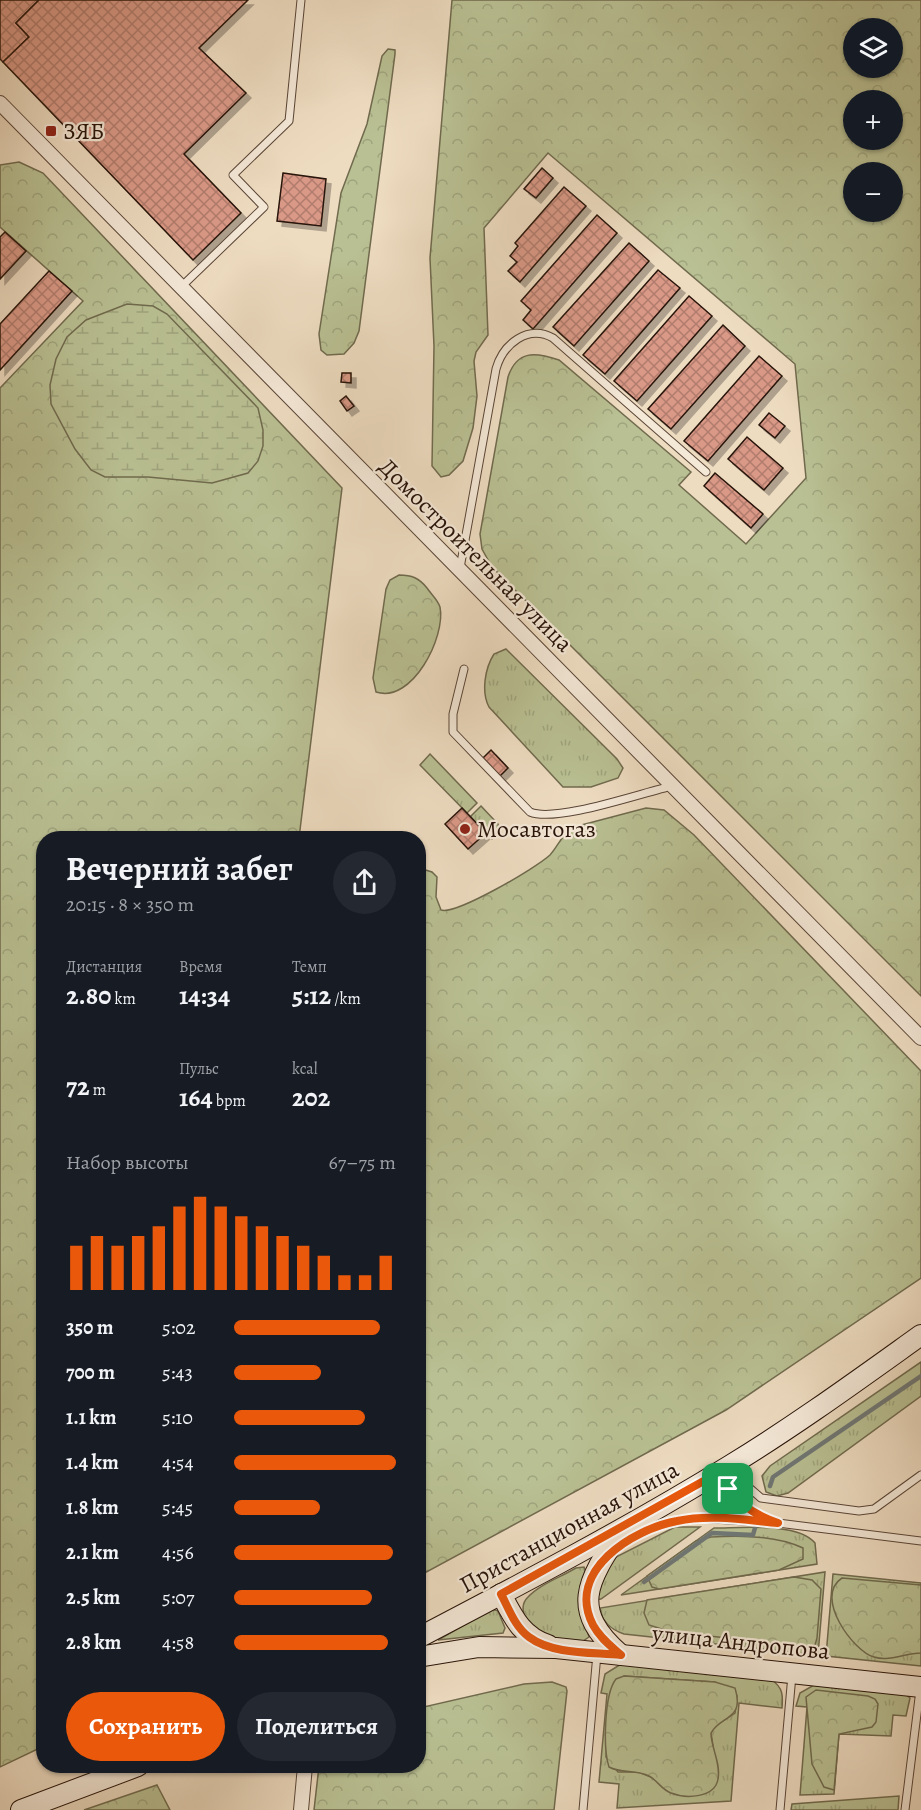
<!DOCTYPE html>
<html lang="ru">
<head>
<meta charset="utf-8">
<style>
  :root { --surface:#171b24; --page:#242831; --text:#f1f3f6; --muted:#9ea1a6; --accent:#ea580c }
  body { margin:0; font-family:Alegreya,serif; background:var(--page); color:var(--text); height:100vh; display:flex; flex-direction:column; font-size:22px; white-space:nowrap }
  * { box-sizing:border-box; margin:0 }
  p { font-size:20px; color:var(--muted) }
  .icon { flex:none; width:33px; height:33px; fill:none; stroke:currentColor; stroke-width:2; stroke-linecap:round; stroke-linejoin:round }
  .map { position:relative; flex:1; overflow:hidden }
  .side { position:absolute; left:36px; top:831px; width:390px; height:942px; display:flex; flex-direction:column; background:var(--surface); border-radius:24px; box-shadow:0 2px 4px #0004 }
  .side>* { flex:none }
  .buttons { position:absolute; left:843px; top:18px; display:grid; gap:12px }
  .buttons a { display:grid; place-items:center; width:60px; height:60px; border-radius:50%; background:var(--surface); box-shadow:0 2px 4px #0004; font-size:30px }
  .pin { position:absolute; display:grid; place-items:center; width:51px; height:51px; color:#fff; margin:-26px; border-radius:12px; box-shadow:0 3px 9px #0006 }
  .round { display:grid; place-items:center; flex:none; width:63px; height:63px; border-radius:32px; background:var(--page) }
  .summary { display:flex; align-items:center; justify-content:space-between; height:102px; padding:0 30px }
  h1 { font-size:33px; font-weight:600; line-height:45px }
  .stats { display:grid; grid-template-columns:repeat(3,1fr); gap:9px; height:102px; padding:6px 30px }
  .stats div { display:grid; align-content:center }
  .stats b { font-size:26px; font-weight:600 }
  .stats small { font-size:16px; font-weight:400 }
  .stats p { font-size:16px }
  .chart { height:168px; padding:12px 30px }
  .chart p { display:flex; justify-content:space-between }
  .chart svg { width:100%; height:108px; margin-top:6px; stroke:var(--accent); stroke-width:6 }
  .button { display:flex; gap:12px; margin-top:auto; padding:12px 30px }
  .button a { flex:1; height:69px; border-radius:36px; background:var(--accent); color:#fff; font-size:24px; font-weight:600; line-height:69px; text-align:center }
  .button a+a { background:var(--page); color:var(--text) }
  ul { padding:0 30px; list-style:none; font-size:20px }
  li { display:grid; grid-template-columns:96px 72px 1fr; align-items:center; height:45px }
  li i { height:15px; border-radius:8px; background:var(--accent) }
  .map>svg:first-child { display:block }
</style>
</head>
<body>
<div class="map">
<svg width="921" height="1810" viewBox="0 0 921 1810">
  <defs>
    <pattern id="grass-tufts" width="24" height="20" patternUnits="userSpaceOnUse" patternTransform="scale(1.5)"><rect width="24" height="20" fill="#b9c093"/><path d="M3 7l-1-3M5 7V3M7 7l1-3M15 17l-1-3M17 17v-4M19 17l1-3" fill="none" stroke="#9fa47d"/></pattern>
    <pattern id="forest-crowns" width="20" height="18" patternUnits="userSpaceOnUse" patternTransform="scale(1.5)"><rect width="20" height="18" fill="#b9c093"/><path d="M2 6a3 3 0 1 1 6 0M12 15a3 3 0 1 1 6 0" fill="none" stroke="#9fa47d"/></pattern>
    <pattern id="wetland-marsh" width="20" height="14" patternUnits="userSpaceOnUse" patternTransform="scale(1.5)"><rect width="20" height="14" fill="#b9c093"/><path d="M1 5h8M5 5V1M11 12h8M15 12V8" fill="none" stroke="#9fa47d"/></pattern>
    <pattern id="building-cross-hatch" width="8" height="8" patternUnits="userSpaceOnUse" patternTransform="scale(1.5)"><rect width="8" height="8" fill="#da9987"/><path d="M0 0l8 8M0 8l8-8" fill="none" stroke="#b17c6d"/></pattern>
    <filter id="shadow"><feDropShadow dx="5" dy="5" stdDeviation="0" flood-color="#0004"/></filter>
  </defs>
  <rect width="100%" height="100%" fill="#eedcc1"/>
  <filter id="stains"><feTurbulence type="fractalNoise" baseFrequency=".00333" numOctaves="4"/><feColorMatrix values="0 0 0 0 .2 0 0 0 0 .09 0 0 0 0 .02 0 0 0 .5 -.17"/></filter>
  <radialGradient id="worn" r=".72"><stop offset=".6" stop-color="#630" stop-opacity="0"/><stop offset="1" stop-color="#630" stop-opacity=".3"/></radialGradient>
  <g fill="url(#grass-tufts)" stroke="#706a4e" stroke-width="1.5" fill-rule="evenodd">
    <path d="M 506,649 L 617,759 L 623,768 L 618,778 L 591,787 L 563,787 L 489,707 C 481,692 485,668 494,654 Z"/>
    <polygon points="430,754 477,803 467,813 420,765"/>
    <polygon points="481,806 498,824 499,832 492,839 470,817"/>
    <polygon points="921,1362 921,1396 788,1493 777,1496 766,1492 762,1476 770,1466"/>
    <polygon points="675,1527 700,1527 601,1599 594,1600 594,1593 614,1558"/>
    <path d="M 714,1528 C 741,1528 798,1522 815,1543 L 817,1564 L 621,1595 Z"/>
    <path d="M 584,1567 L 586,1572 L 579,1599 L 589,1637 L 583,1641 C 571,1640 557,1640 546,1637 C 531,1632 515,1610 528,1597 C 540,1584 561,1577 576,1568 Z"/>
    <path d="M 825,1572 L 818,1655 L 624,1634 C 612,1630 602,1622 600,1608 Z"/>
    <polygon points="833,1574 921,1583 921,1666 826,1656"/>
    <polygon points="492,1609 498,1611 505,1628 503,1633 438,1640"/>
    <path d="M 621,1664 L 772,1680 C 783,1688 783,1695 782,1708 L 739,1703 L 731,1801 L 617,1808 L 619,1784 L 599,1782 L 607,1694 L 601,1693 L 605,1674 ZM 624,1676 L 715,1682 L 737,1696 L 735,1713 L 714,1727 L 711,1733 L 718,1778 L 698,1795 L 638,1772 L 618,1772 L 606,1757 L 610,1693 Z"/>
    <polygon points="814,1685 905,1694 910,1698 906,1716 893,1715 891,1736 839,1734 834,1794 800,1795 807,1707 796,1706 800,1693"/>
    <polygon points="899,1796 898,1810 791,1810 792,1804"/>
  </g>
  <g fill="url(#forest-crowns)" stroke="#706a4e" stroke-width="1.5" fill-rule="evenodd">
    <path d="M 452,0 L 921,0 L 921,996 L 492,567 L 482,549 L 480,534 L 508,377 C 517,350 535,352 559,360 L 691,472 L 679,485 L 746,544 L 806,478 L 795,364 L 548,153 L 484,228 L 488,335 L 476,352 L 474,361 L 477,396 L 473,428 L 463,461 L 449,475 L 441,477 L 432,466 L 434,346 L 430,258 ZM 854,28 L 892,28 L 892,68 L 854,68 ZM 854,100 L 892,100 L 892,140 L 854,140 ZM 892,172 L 892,212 L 854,212 L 854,172 Z"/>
    <polygon points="388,49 395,50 395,54 359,331 354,343 344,354 327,355 321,350 319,334 341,193 367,124 382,56"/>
    <polygon points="19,162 43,173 342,488 299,838 44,838 44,1746 0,1767 0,388 83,301 0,227 0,165"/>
    <path d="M 399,575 C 412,575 419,578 427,588 C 431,594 438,600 440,607 C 446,637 412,704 376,692 L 373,678 L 386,589 L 390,580 Z"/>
    <path d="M 646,808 L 664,810 L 694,835 L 921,1071 L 921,1278 L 726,1410 L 419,1576 L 419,868 L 432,872 L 437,877 L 436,897 L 441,910 C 456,915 536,868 550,855 C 559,845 561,835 574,827 Z"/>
    <path d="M 711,1537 C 741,1535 776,1535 803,1548 L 803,1559 L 779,1570 L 659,1589 L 652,1587 L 647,1576 L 696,1541 Z"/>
    <polygon points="794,1577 812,1580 821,1589 817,1638 815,1645 809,1648 668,1631 649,1625 644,1613 647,1600"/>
    <path d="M 842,1578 L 921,1585 L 921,1653 C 905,1653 890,1662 874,1657 C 854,1652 813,1597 842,1578 Z"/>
    <path d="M 624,1676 L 715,1682 L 735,1688 C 745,1720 721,1715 711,1733 C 711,1748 721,1763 718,1779 C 715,1798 686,1799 671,1793 C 662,1790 657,1780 649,1776 C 636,1769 622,1774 609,1767 C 603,1749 604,1694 616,1679 Z"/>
    <polygon points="552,1682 566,1687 567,1691 554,1810 314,1810 319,1766 418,1766 419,1708 524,1684"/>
    <polygon points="816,1690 868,1696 875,1699 878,1704 876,1722 872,1727 839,1734 834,1790 824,1787 812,1764 806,1697"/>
    <polygon points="157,1785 170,1810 84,1810"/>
  </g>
  <polygon fill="url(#wetland-marsh)" stroke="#706a4e" stroke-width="1.5" points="127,304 153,306 167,314 258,408 263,430 263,446 258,461 248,473 212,483 148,477 105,477 91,470 75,449 51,404 50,385 56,359 67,337 86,320"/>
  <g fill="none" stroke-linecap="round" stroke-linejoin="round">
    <g stroke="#6f7775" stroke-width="4.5">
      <polyline points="770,1486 773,1477 921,1376"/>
      <polyline points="644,1582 712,1533 753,1535 755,1528"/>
    </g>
  </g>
  <g fill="url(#building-cross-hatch)" stroke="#281309" stroke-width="1.5" filter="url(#shadow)">
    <polygon points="0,0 39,0 16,23 29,37 3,62 0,59"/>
    <polygon points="39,0 248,0 199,48 246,93 184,154 241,213 193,260 3,62 29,37 16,23"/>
    <polygon points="542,168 553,178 536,198 524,189"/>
    <polygon points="283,173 326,179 321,226 277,221"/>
    <polygon points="564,187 586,206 520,282 508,271 517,262 510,256 518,246 515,243"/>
    <polygon points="597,215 617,233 533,329 523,320 531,310 521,301"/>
    <polygon points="5,232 26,251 0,279 0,237"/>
    <polygon points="629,243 649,261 574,346 553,327"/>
    <polygon points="658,270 680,288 605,374 583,355"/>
    <polygon points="49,271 72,291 0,370 0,324"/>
    <polygon points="689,296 712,316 637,401 614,381"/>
    <polygon points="723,325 745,346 671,429 648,409"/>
    <polygon points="759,356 782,376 708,461 684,441"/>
    <polygon points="342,373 351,373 351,383 341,382"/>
    <polygon points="346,396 354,406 347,411 340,401"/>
    <polygon points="769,413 785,426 775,438 759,425"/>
    <polygon points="747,437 783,468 764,490 728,459"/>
    <polygon points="715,473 763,514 751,528 704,486"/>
    <polygon points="491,750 508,768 500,776 483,758"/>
    <polygon points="462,808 486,833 468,849 445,824"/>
  </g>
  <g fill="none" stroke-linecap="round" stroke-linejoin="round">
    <g stroke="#5a4537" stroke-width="9">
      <g id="service">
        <polyline points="181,287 264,207 233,175 289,121 301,0"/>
        <path d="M 460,568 L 496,369 C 503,344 528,324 553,338 L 706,472"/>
        <path d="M 464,669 L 453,714 L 453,732 L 530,812 C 556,823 641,793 672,786"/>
        <polyline points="733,1467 746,1485 761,1498 859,1511 874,1509 921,1475"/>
        <path d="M 719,1475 C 731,1495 744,1512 767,1519"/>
        <polyline points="617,1549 632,1538 660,1524 697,1518 778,1523 921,1541"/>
        <polyline points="583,1810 597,1654"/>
        <polyline points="780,1810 792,1675"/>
        <polyline points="905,1810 920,1690"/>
      </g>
    </g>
    <g stroke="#5a4537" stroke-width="16">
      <g id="minor">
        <polyline points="0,103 921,1038"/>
        <polyline points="301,1810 305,1766"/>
      </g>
    </g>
    <g stroke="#281309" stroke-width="22">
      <g id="secondary">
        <path d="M 620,1532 C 587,1582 569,1610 621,1655"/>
        <path d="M 501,1594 C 513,1617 522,1637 548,1645"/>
        <path d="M 418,1638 C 523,1583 628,1528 729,1466 C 795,1426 858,1380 921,1335"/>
        <polyline points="418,1657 479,1647 556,1648 921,1687"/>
        <polyline points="21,1810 138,1766"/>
      </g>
    </g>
    <use href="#service" stroke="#f4e8d7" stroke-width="7"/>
    <use href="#minor" stroke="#f4e8d7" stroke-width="14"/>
    <use href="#secondary" stroke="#f4e8d7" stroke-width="20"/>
  </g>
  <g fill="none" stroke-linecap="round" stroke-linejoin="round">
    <g stroke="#fff" stroke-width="12">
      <path id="route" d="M 718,1473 C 734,1499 748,1513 778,1523 C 745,1520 710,1514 677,1521 C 633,1529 565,1571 593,1625 C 600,1638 611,1646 621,1655 C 594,1652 553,1655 529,1637 C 515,1627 509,1609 501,1594 Z"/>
    </g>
    <use href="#route" stroke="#ea580c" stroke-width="8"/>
  </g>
  <g fill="#8f2418" stroke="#f4e8d7" stroke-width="2">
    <rect x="45" y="125" width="12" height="12" rx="3"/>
    <circle cx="465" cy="829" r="6"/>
  </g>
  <g text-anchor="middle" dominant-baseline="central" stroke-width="4.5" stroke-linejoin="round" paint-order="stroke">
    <g font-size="24" fill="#281309" stroke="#f4e8d7" text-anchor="start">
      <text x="63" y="131">ЗЯБ</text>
      <text x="477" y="829">Мосавтогаз</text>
    </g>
    <g font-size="24" fill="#281309" stroke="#f4e8d7">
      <text transform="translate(476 555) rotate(45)">Домостроительная улица</text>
      <text transform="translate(569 1527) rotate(-29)">Пристанционная улица</text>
      <text transform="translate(741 1642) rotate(6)">улица Андропова</text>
    </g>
  </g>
  <rect width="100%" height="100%" filter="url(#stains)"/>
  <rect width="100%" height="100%" fill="url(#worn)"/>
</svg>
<div class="buttons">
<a><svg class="icon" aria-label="layers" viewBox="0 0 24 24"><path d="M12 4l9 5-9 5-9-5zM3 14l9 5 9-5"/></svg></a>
<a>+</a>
<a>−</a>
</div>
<div class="pin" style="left:728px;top:1489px;background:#1e9e55"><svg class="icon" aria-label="arrive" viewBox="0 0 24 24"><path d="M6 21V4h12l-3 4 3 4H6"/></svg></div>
<section class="side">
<div class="summary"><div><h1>Вечерний забег</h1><p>20:15 · 8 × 350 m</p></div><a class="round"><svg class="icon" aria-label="share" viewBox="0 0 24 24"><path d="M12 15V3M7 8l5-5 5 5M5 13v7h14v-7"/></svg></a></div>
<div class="stats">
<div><p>Дистанция</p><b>2.80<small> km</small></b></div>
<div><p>Время</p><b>14:34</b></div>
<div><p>Темп</p><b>5:12<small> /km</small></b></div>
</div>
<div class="stats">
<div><b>72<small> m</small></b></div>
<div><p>Пульс</p><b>164<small> bpm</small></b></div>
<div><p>kcal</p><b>202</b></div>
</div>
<div class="chart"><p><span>Набор высоты</span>67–75 m</p>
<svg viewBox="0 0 160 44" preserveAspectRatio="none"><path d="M5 44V26M15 44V22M25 44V26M35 44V22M45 44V18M55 44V10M65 44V6M75 44V10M85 44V14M95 44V18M105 44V22M115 44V26M125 44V30M135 44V38M145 44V38M155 44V30"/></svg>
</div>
<ul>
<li><b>350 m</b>5:02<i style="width:90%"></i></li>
<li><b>700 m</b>5:43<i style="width:54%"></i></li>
<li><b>1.1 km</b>5:10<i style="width:81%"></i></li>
<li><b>1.4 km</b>4:54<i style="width:100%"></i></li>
<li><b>1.8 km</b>5:45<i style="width:53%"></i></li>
<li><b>2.1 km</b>4:56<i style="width:98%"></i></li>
<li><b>2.5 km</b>5:07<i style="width:85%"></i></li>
<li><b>2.8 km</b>4:58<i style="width:95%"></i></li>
</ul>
<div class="button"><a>Сохранить</a><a>Поделиться</a></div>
</section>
</div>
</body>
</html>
